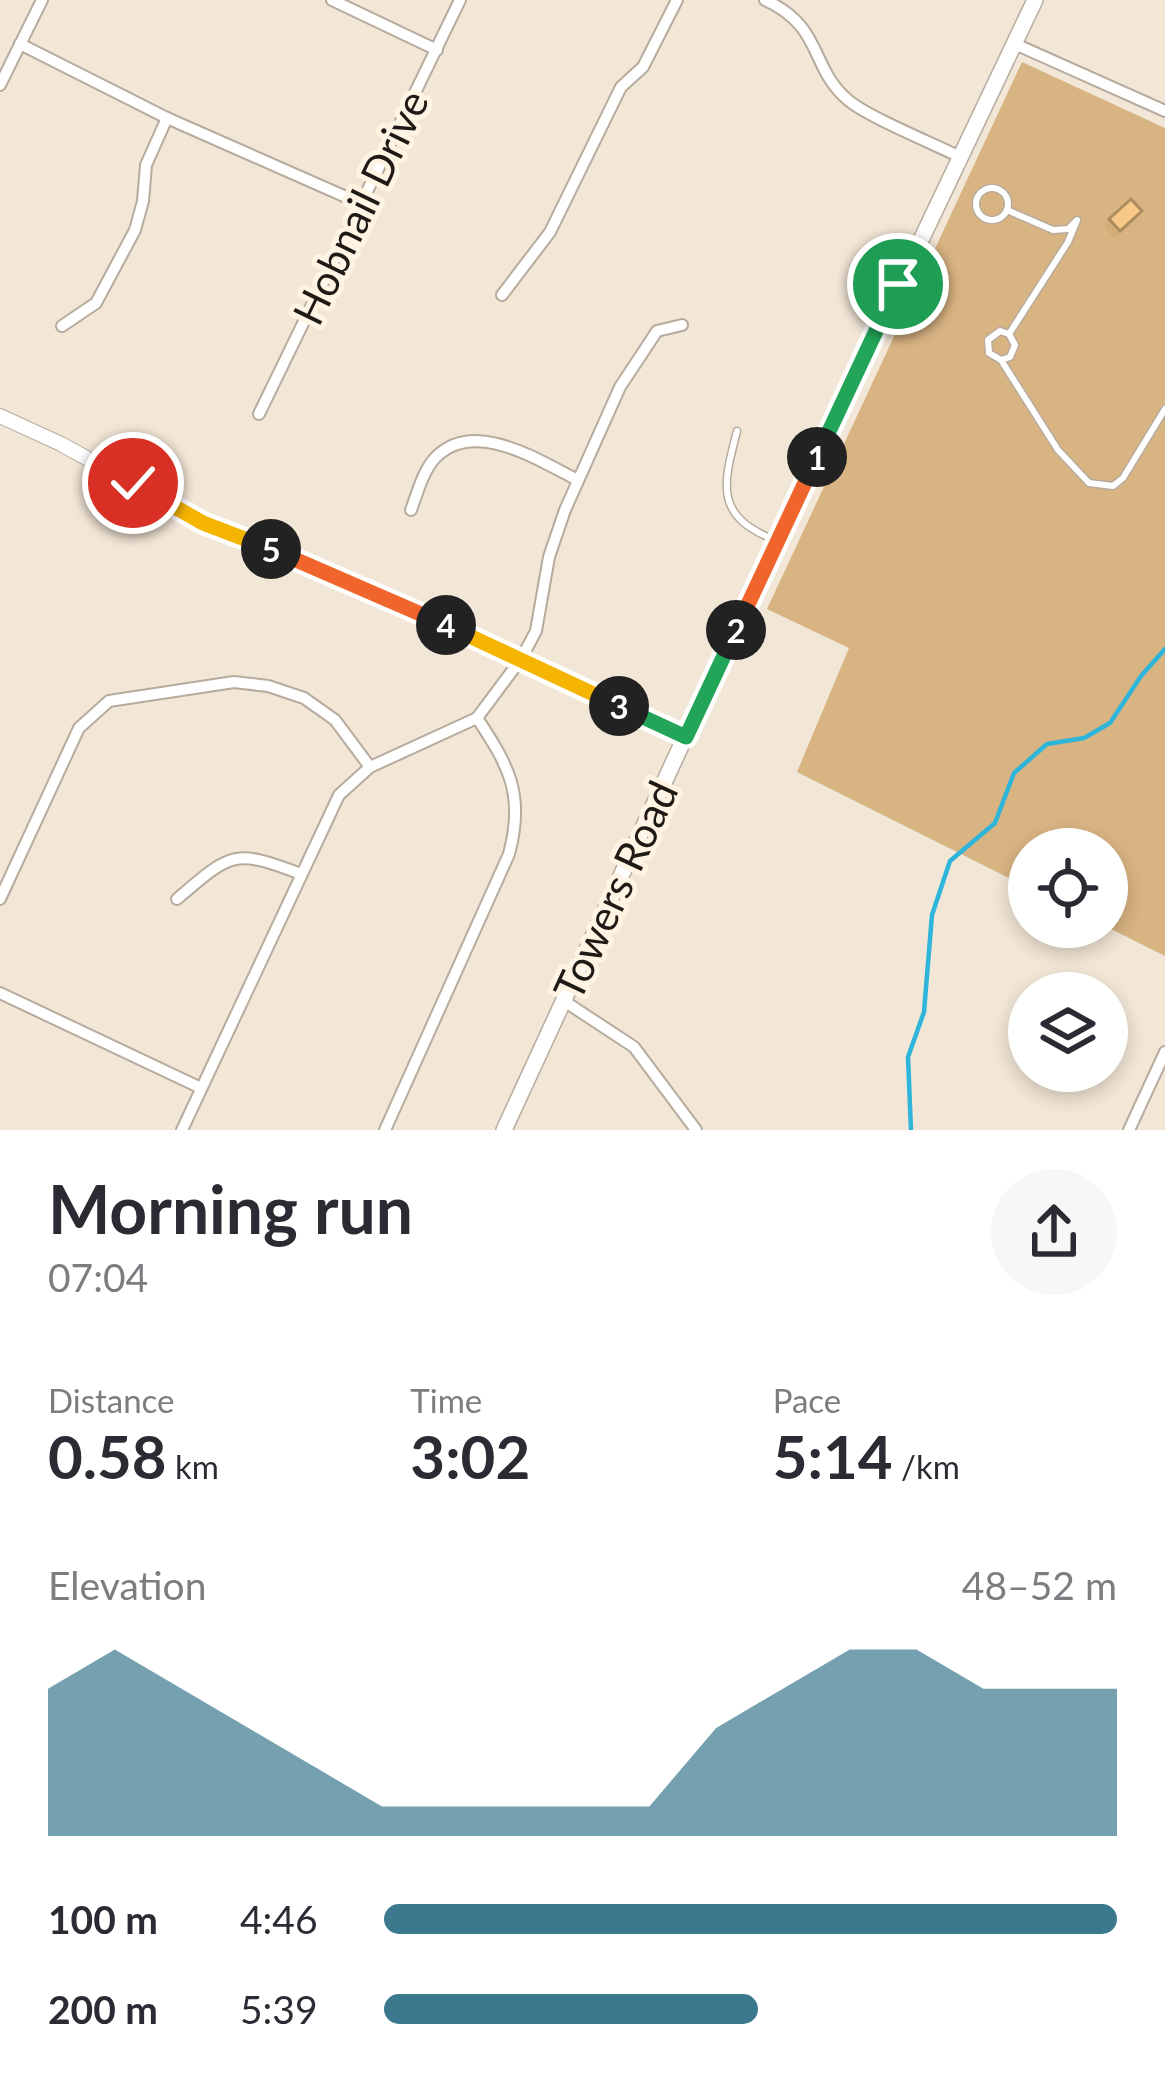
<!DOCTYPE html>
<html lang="en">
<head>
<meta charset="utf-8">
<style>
  :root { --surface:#fff; --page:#f7f7f7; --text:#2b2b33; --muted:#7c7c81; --accent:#3a798e }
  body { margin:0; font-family:Lato,sans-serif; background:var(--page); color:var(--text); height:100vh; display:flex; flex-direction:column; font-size:45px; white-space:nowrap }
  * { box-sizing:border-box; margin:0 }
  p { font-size:39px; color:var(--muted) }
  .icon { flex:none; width:66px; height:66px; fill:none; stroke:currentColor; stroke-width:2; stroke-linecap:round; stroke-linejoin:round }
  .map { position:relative; height:1130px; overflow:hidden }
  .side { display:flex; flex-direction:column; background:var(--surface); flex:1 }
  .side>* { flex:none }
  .tools { position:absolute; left:1008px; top:828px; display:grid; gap:24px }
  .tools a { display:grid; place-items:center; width:120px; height:120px; border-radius:50%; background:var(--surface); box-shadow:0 6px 18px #0003; font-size:60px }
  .pin { position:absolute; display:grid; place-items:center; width:102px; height:102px; color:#fff; margin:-51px; border:6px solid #fff; border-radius:50%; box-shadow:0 3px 12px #0007 }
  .km { position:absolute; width:60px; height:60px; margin:-30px; border-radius:50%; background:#222; color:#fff; font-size:33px; line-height:60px; text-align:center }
  .round { display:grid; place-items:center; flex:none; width:126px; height:126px; border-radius:63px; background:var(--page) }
  .head { display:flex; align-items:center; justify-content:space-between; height:204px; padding:0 48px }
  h1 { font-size:66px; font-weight:700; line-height:90px }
  .stats { display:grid; grid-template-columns:repeat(3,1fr); gap:18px; height:204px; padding:12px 48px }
  .stats div { display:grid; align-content:center }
  .stats b { font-size:60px; font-weight:700 }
  .stats small { font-size:33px; font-weight:400 }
  .stats p { font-size:33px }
  .chart { height:336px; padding:24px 48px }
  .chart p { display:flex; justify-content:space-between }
  .chart svg { width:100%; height:216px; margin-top:12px; fill:var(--accent); opacity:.7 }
  ul { padding:0 48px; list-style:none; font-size:39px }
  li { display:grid; grid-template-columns:192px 144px 1fr; align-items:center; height:90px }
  li i { height:30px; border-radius:15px; background:var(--accent) }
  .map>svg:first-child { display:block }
</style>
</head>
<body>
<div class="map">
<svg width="1165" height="1130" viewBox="0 0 1165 1130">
  <rect width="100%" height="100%" fill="#f2e6d6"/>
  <polygon fill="#d9b483" points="1022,62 1165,128 1165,956 1107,927 1107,849 1029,849 1029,888 797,772 849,648 767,609"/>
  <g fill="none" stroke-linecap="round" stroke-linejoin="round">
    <polyline stroke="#2fb4da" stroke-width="4.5" points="911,1130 908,1057 924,1012 932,915 950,861 995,823 1014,773 1047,744 1084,738 1110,723 1141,676 1165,649"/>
    <g stroke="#b7ab9d" stroke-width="9">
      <g id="service">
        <circle cx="992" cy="204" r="16"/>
        <polyline points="1007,210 1053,230 1068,229 1075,222"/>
        <polyline points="1009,334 1068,242 1077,220"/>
        <polyline points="1001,360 1010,357 1015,345 1009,334 1000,331 988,340 989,353 1001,360 1058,450 1089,483 1113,486 1123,478 1165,409"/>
        <path d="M 737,431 C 723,485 714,516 775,540"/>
      </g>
    </g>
    <g stroke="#b7ab9d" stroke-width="14">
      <g id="minor">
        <polyline points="332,0 437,50"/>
        <path d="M 765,0 C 824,27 809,67 848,100 C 868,117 932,143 958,156"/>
        <polyline points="20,44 167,118 362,204"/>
        <polyline points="1015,44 1165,111"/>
        <polyline points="0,85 42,0"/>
        <polyline points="502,295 550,232 621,87 643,67 677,0"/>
        <polyline points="62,326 96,303 135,230 143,201 146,165 167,118"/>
        <polyline points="259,414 460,0"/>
        <path d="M 411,510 C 417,494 423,471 435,458 C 474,417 539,461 578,480"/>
        <polyline points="0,899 79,728 109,701 234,682 268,686 304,698 335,720 370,767"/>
        <path d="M 177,899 C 231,853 233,848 301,874"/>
        <polyline points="0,993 201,1088"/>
        <polyline points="564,1001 634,1047 696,1130"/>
        <polyline points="182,1130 339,795 370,767 477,718 521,659 536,631 549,557 565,510 620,387 657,331 682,325"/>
        <path d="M 385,1130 L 509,854 C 525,795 509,766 477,718"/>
        <polyline points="1129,1130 1165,1052"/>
      </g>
    </g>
    <g stroke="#b7ab9d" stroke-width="16">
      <polyline id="tertiary" points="0,416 61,444 204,523 337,575 685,737"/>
    </g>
    <g stroke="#b7ab9d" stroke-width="18">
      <polyline id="secondary" points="504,1130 685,737 1035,0"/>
    </g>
    <use href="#service" stroke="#fff" stroke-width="6"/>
    <use href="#minor" stroke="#fff" stroke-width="10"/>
    <use href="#tertiary" stroke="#fff" stroke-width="14"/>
    <use href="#secondary" stroke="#fff" stroke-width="15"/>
  </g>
  <polygon fill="#d4ac75" points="1109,219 1137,219 1115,239 1104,227"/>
  <polygon fill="#f7c888" stroke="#ad8c5f" stroke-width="3" points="1131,199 1142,211 1120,231 1109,219"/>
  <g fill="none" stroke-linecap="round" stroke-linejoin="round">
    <g stroke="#fff" stroke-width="24">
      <polyline id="split-1" points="817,457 898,284"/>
    </g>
    <g stroke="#fff" stroke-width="24">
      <polyline id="split-2" points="736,630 817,457"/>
    </g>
    <g stroke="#fff" stroke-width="24">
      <polyline id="split-3" points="619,706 686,737 736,630"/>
    </g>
    <g stroke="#fff" stroke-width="24">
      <polyline id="split-4" points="446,625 619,706"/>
    </g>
    <g stroke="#fff" stroke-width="24">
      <polyline id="split-5" points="271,549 446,625"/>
    </g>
    <g stroke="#fff" stroke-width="24">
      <polyline id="split-6" points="133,483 203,523 271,549"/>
    </g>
    <use href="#split-1" stroke="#22a559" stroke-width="15"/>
    <use href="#split-2" stroke="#f0652b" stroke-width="15"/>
    <use href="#split-3" stroke="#22a559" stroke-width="15"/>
    <use href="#split-4" stroke="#f5b400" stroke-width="15"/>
    <use href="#split-5" stroke="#f0652b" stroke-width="15"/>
    <use href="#split-6" stroke="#f5b400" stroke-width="15"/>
  </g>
  <g text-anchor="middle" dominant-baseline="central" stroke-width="10" stroke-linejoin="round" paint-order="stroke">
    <g font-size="42" fill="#1f1a15" stroke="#fff3e3">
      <text transform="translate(360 207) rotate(-64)">Hobnail Drive</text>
      <text transform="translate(615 890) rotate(-65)">Towers Road</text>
    </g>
  </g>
</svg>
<div class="tools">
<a><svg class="icon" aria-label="locate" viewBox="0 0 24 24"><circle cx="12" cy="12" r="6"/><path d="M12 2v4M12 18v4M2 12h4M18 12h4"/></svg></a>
<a><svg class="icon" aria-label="layers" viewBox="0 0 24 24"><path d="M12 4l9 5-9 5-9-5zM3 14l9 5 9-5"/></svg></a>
</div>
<div class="pin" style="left:898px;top:284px;background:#1e9e55"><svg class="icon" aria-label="arrive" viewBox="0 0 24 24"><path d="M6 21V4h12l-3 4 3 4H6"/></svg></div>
<div class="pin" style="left:133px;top:483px;background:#d93025"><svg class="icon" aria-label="check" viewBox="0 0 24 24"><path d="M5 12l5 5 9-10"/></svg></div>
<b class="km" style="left:817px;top:457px">1</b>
<b class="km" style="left:736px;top:630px">2</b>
<b class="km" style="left:619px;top:706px">3</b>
<b class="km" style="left:446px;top:625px">4</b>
<b class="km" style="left:271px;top:549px">5</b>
</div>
<section class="side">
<div class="head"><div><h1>Morning run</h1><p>07:04</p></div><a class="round"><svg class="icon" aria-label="share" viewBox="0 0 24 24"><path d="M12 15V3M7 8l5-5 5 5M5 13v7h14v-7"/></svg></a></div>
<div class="stats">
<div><p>Distance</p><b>0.58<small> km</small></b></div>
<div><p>Time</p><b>3:02</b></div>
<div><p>Pace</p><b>5:14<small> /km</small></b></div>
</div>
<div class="chart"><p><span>Elevation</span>48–52 m</p>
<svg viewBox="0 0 160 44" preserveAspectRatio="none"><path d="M0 44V14L10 6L20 14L30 22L40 30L50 38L60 38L70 38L80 38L90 38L100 22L110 14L120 6L130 6L140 14L150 14L160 14V44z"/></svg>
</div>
<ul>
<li><b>100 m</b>4:46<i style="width:100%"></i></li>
<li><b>200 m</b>5:39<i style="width:51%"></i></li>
</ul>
</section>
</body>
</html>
